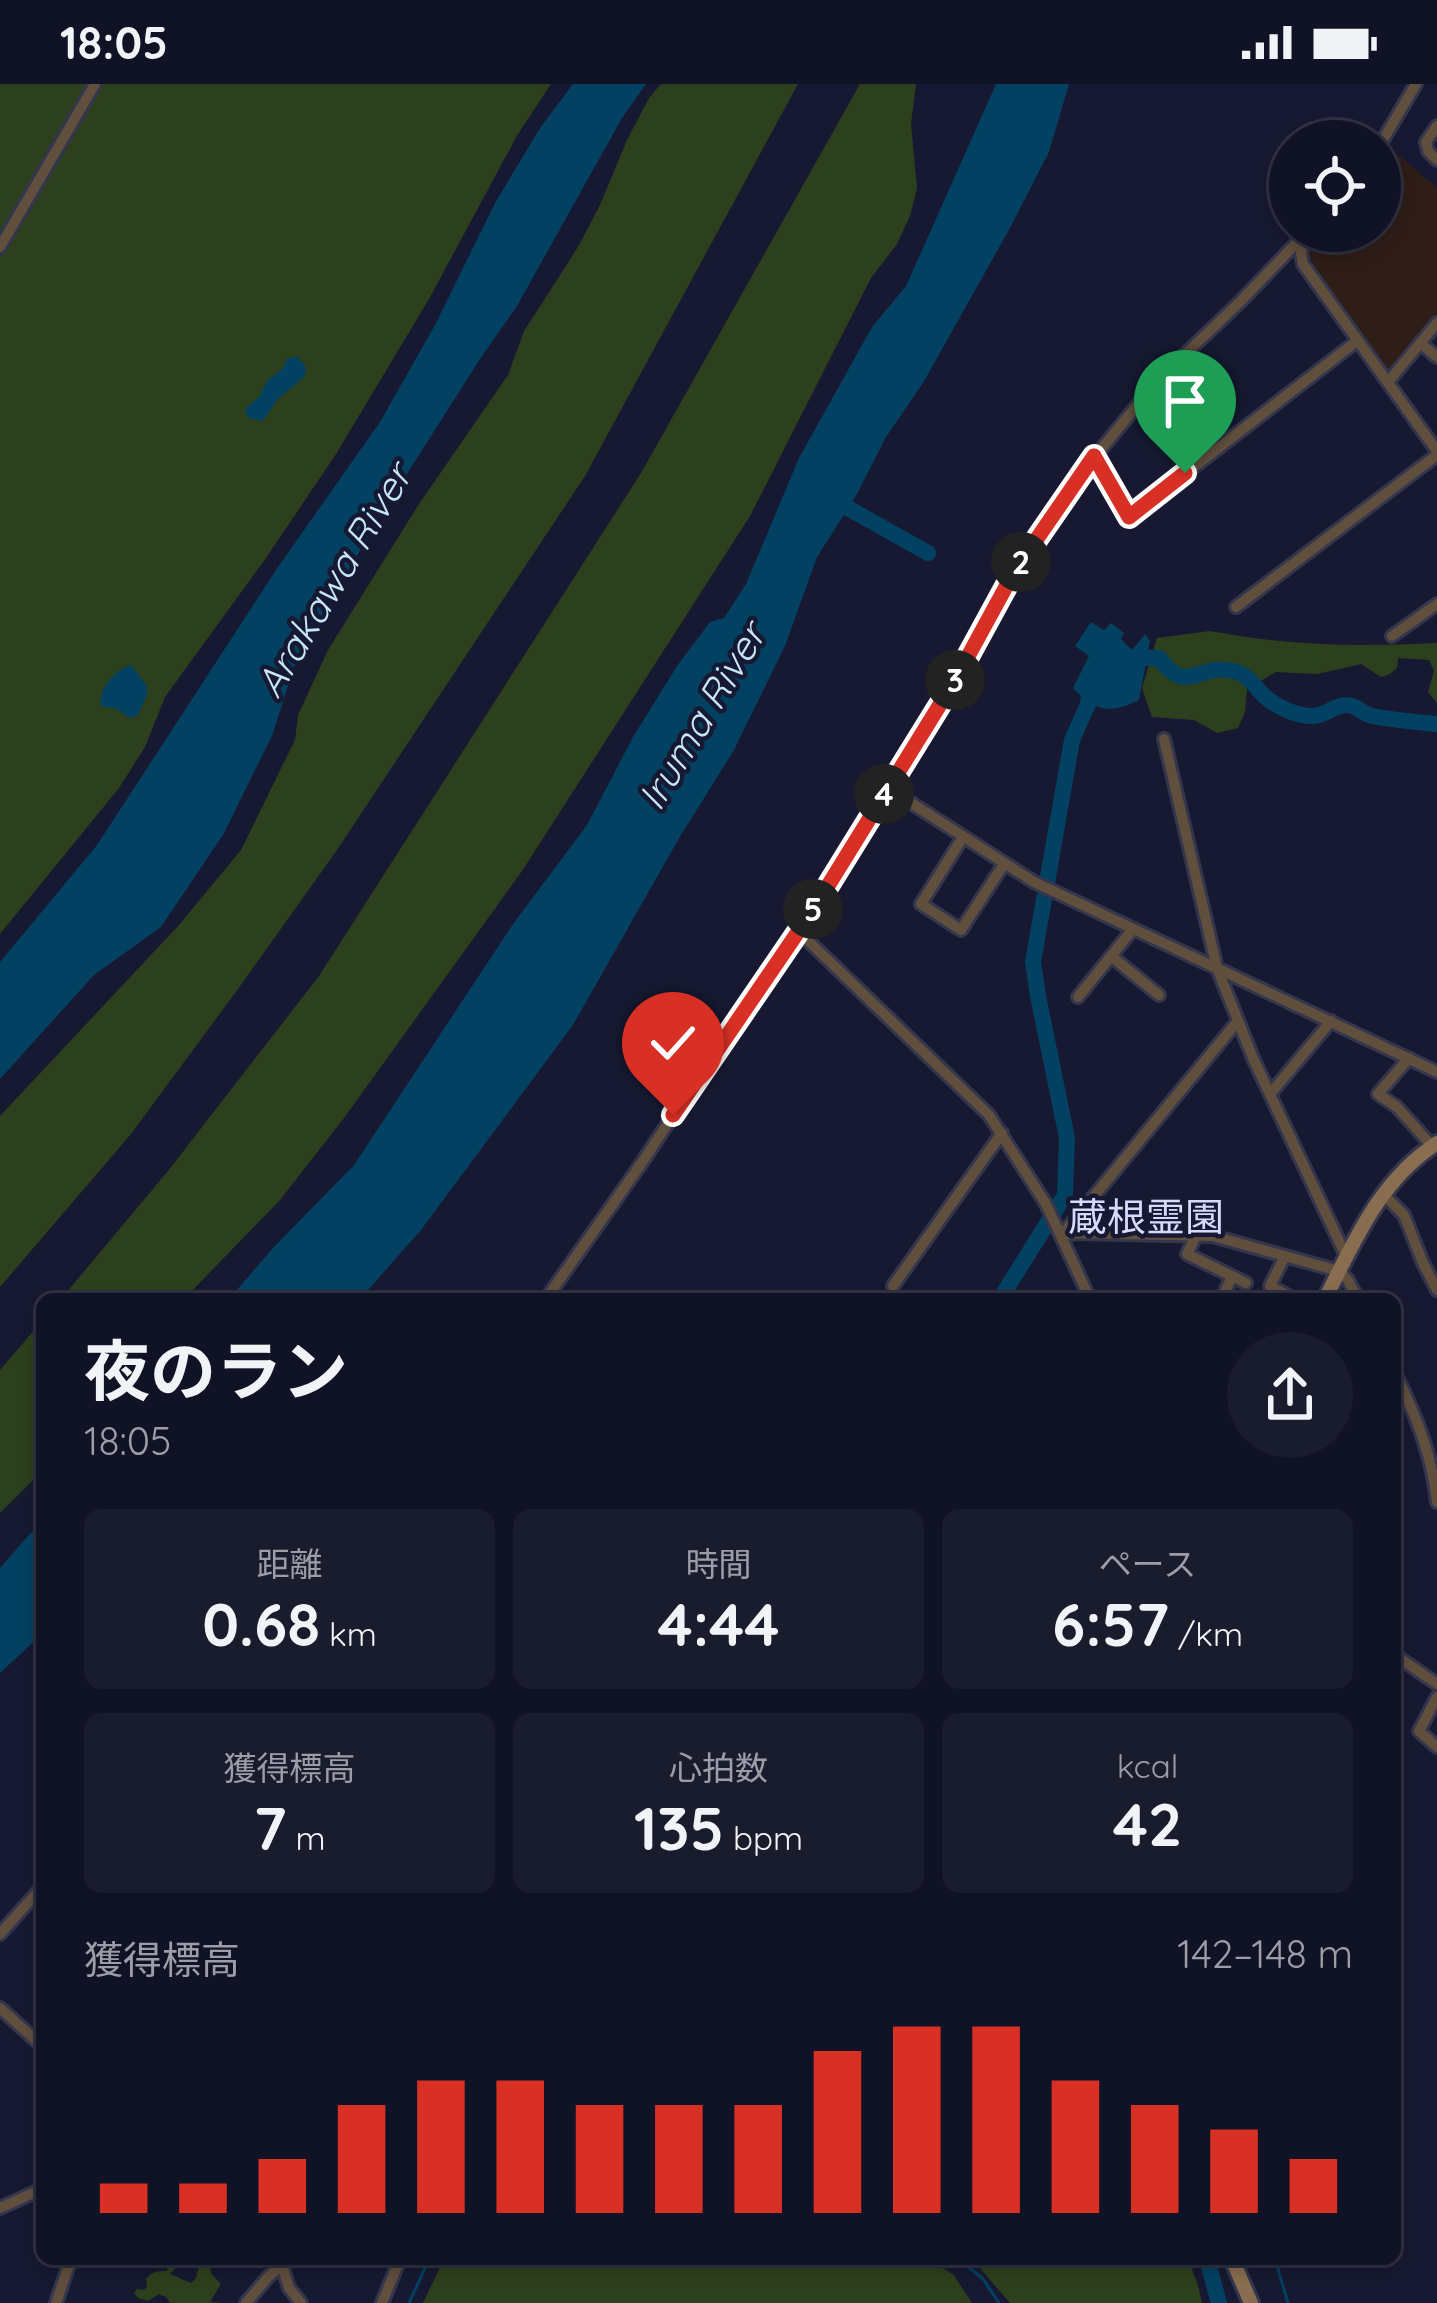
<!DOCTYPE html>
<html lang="ja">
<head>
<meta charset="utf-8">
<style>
  :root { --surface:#101325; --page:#191c2d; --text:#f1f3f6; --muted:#9c9ea7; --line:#303242; --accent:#d93025 }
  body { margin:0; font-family:Quicksand,"Noto Sans JP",sans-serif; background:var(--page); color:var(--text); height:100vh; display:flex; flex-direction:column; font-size:45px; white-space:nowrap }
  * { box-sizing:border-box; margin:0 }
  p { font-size:39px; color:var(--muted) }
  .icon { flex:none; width:66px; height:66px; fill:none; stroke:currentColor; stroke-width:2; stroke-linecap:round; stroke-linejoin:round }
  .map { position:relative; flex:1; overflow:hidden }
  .drawer { position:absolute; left:36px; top:1209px; width:1365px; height:972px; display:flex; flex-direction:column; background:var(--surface); border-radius:18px; box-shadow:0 6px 18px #0003,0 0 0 3px var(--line) }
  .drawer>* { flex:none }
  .controls { position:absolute; left:1269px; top:36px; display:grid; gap:24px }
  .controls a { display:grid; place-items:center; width:132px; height:132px; border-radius:50%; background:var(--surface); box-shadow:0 6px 18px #0003,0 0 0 3px var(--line); font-size:60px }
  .pin { position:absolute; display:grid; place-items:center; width:102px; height:102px; color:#fff; margin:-123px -51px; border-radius:50% 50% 50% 0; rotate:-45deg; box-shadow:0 0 12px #0007 }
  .pin .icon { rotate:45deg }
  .km { position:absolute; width:60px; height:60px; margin:-30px; border-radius:50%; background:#222; color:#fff; font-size:33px; line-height:60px; text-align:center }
  .round { display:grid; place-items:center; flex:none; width:126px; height:126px; border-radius:63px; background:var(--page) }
  .head { display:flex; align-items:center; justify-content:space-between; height:204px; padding:0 48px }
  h1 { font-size:66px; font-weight:700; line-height:90px }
  .stats { display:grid; grid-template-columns:repeat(3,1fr); gap:18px; height:204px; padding:12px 48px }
  .stats div { display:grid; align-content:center; border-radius:18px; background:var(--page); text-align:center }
  .stats b { font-size:60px; font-weight:700 }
  .stats small { font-size:33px; font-weight:400 }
  .stats p { font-size:33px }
  .chart { height:336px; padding:24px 48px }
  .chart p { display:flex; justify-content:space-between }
  .chart svg { width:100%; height:216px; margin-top:12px; stroke:var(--accent); stroke-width:6 }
  .status { display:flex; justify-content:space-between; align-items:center; height:84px; padding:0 60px; background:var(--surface); direction:ltr }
  .status svg { height:33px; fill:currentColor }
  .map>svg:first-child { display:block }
</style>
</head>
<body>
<div class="status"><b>18:05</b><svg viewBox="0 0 49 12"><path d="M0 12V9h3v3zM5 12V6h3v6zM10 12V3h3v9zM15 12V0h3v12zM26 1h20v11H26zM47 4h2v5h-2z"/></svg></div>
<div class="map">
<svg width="1437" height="2219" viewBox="0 0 1437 2219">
  <rect width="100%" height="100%" fill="#161931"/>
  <polygon fill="#2f1d18" points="1396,69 1437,104 1437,232 1393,285 1387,285 1323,198 1308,172 1307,162 1318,147 1380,147 1380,85"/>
  <g fill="#2d401d">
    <polygon points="0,0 551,0 518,50 429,215 336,370 266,474 165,613 145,663 119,704 0,850"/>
    <polygon points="661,0 798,0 585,392 337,766 238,905 131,1050 0,1203 0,1032 179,841 241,766 295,656 298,631 328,566 419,420 508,291 524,247 578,163 600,121 627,56 649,14"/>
    <polygon points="860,0 916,0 911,40 917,104 910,132 897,160 871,194 750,432 522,787 344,1034 280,1116 184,1215 61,1215 168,1087 319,892 641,389"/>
    <path d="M 1210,547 C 1291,562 1355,563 1437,559 L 1437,619 L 1428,608 L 1434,587 L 1429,576 L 1398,574 L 1397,584 L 1390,590 L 1381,593 L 1361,580 L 1317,590 L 1276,588 L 1247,605 L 1245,628 L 1238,644 L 1217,649 L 1194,636 L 1152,633 L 1142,604 L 1157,554 Z"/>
    <polygon points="42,1237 42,1387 0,1429 0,1286"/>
    <path d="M 169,2175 L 177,2175 L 178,2181 L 170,2190 L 191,2199 L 196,2194 L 200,2179 L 204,2182 L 209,2181 L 212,2191 L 221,2200 L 210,2218 L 222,2219 L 170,2219 L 166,2213 L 159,2210 L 148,2217 L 138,2214 L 134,2209 L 137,2205 L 144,2206 L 147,2203 L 146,2195 C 152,2187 158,2187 167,2187 Z"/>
    <polygon points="444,2175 926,2175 953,2190 972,2219 423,2219"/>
    <polygon points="972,2175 1188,2175 1198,2201 1202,2219 1010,2219"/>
  </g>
  <g fill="#034162">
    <polygon points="573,0 646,0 622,34 517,222 480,275 374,442 294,583 272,652 223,751 161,843 94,891 0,995 0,878 97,761 278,483 380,338 435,241 495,119 540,44"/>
    <polygon points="996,0 1069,0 1049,68 1010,144 923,299 886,353 857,410 817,473 785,562 734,666 678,756 573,941 421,1146 360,1215 229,1215 273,1164 354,1081 513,840 587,741 633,653 677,582 710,538 724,534 746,500 799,374 872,243 906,202"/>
    <polygon points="297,272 306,283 305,292 277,316 263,337 248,334 245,325 259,313 267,297 283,284 287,275"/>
    <path d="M 1091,538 L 1104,546 L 1111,539 L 1124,549 L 1121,555 L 1132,566 L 1145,550 L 1150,557 L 1139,616 C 1109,631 1095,627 1073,604 L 1089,572 L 1075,562 Z"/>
    <path d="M 131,581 L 147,602 L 147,612 L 137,632 L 129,634 L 117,625 L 101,622 C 98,605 114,586 131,581 Z"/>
    <polygon points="42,1436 42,1550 0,1589 0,1484"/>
  </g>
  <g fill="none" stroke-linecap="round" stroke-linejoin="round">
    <g stroke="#034162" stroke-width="3">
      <polyline points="959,2175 983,2195 999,2219"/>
      <polyline points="1275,2175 1288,2219"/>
      <polyline points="409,2219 429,2175"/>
    </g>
    <g stroke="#034162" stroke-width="16">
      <polyline points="830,414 928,469"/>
      <path d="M 1124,574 L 1159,574 C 1187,613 1199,578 1233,587 C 1252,591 1255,606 1269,616 C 1277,622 1293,630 1303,631 C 1324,636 1334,620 1347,621 C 1357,621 1362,630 1372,632 C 1393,636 1416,638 1437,640"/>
      <polyline points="1000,1215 1065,1111 1067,1054 1038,912 1033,878 1072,656 1088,620 1090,603"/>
      <polyline points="1207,2175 1219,2219"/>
    </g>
    <g stroke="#33364d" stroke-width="16">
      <g id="street">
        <polyline points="1437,42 1426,58 1428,67 1437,76"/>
        <polyline points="1380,61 1416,0"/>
        <polyline points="1304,156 1301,169 1303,180 1437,367"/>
        <polyline points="0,163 95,0"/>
        <polyline points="1420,259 1437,273"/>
        <polyline points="1388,298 1437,239"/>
        <polyline points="1094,372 1129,433 1357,257"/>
        <polyline points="1236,523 1437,371"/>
        <polyline points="1392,552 1437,520"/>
        <polyline points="1164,655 1217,884 1253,974 1346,1172"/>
        <polyline points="888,704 1034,798 1437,988"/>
        <polyline points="963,753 921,820 961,846 1004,780"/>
        <polyline points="798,847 989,1031 1046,1120 1090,1215"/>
        <polyline points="1111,872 1159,911"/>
        <polyline points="1078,913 1133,845"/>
        <polyline points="1409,974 1378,1010 1397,1023 1432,1062"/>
        <polyline points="1270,1010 1331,937"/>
        <polyline points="1383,1110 1404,1131 1423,1179 1437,1206"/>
        <polyline points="1172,1129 1197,1150 1187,1170 1246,1199"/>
        <polyline points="1062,1151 1078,1149 1213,1152 1339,1187 1348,1196 1358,1215"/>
        <polyline points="1062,1151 1237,938"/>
        <polyline points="1285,1172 1270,1202 1294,1215"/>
        <polyline points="893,1202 1002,1049"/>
        <polyline points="1223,1212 1232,1193"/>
        <polyline points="546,1215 641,1080 745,923 813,826 954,598 1014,488 1075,397 1158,296 1240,218 1308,147"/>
        <path d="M 1395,1289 C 1416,1331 1432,1371 1437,1418"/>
        <polyline points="1395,1571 1437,1600"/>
        <polyline points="1437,1613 1419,1647 1437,1663"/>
        <polyline points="0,1850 42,1803"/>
        <polyline points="0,1924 42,1962"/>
        <polyline points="0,2124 42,2105"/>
        <polyline points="281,2178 289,2204 301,2219"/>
        <polyline points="56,2219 71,2175"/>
        <polyline points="246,2219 269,2192 282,2181"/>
        <polyline points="382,2219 400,2175"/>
      </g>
    </g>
    <g stroke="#33364d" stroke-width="20">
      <g id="secondary">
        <path d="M 1325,1215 C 1355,1156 1380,1096 1437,1059"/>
        <polyline points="1232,2175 1251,2219"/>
      </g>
    </g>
    <use href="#street" stroke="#614f3e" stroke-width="10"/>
    <use href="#secondary" stroke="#896d50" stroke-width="14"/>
  </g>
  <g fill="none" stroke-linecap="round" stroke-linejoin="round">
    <g stroke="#fff" stroke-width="24">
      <polyline id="route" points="673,1031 813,826 954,598 1014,488 1094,372 1129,433 1185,389"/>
    </g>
    <use href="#route" stroke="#d93025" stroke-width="15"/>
  </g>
  <g text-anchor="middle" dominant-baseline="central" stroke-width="9" stroke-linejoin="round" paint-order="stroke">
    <g font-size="39" font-style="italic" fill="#c7e5fb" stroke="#161931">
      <text transform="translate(333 496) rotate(-59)">Arakawa River</text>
      <text transform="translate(701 632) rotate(-59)">Iruma River</text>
    </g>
    <g font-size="39" fill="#d5dbfc" stroke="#161931">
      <text x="1146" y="1132">蔵根霊園</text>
    </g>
  </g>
</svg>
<div class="controls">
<a><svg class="icon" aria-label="locate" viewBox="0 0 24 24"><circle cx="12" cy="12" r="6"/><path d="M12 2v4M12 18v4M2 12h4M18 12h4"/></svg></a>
</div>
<div class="pin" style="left:1185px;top:389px;background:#1e9e55"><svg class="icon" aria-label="arrive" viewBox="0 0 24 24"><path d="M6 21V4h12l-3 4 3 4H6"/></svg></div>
<div class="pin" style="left:673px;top:1031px;background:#d93025"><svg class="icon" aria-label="check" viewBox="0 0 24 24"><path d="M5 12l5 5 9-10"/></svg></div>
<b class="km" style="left:1021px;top:478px">2</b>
<b class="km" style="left:955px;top:596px">3</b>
<b class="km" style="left:884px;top:710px">4</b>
<b class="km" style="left:813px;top:825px">5</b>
<section class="drawer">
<div class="head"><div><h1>夜のラン</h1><p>18:05</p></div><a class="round"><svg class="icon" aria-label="share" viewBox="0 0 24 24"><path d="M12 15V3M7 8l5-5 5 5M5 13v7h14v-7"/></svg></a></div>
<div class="stats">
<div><p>距離</p><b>0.68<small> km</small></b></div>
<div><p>時間</p><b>4:44</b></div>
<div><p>ペース</p><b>6:57<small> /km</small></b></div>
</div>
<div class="stats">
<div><p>獲得標高</p><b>7<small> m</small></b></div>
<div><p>心拍数</p><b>135<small> bpm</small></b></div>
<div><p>kcal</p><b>42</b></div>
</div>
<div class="chart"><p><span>獲得標高</span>142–148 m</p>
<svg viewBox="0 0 160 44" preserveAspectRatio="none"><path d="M5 44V38M15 44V38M25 44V33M35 44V22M45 44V17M55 44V17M65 44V22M75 44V22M85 44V22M95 44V11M105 44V6M115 44V6M125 44V17M135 44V22M145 44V27M155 44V33"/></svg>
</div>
</section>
</div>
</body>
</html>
